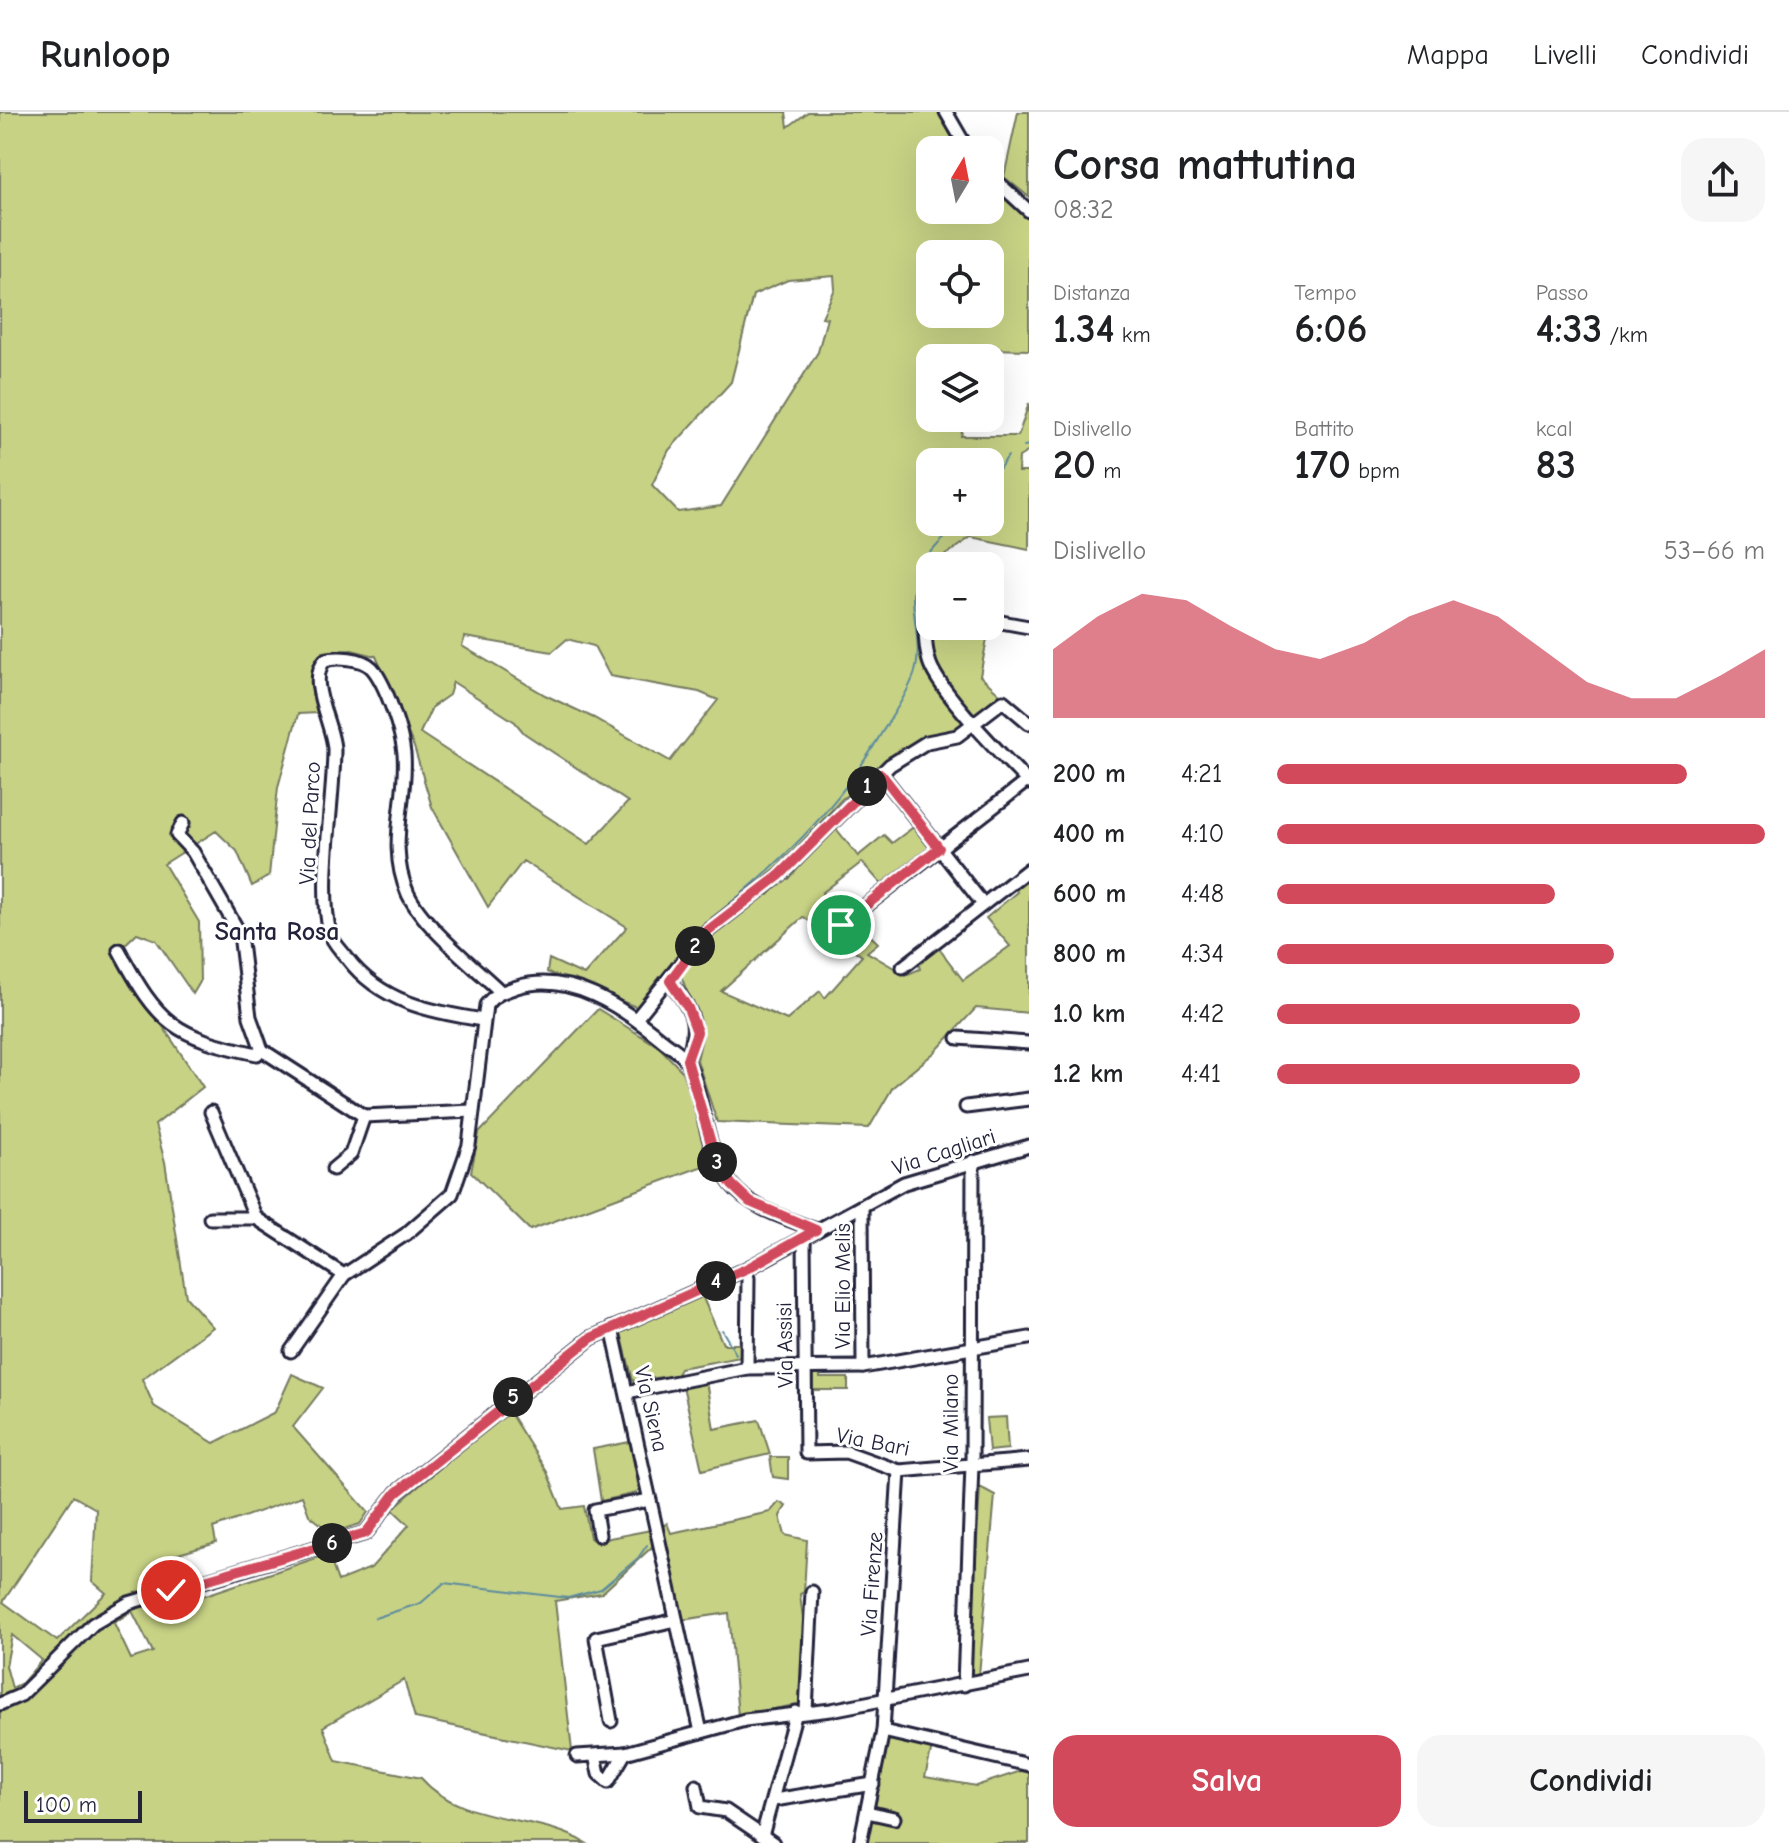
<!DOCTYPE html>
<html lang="it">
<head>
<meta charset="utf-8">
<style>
  :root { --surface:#fff; --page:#f6f6f6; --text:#202124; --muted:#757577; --line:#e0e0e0; --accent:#d1495b }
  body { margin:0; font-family:"Comic Neue",sans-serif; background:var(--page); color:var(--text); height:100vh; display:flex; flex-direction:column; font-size:30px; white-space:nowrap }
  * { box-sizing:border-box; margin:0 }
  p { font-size:26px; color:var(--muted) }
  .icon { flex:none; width:44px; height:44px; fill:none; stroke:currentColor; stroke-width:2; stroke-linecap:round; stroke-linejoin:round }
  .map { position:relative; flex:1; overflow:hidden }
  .details { display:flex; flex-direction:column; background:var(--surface); width:760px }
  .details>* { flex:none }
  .needle { width:52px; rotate:10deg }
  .controls { position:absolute; left:916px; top:24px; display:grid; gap:16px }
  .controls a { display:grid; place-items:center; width:88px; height:88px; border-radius:16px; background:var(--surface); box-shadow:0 8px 32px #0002; font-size:40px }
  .scale { position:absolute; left:24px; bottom:20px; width:118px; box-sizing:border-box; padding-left:8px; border:4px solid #22223b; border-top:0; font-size:22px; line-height:28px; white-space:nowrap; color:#22223b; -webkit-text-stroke:6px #fff; paint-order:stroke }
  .pin { position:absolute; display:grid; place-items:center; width:68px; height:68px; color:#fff; margin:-34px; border:4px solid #fff; border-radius:50%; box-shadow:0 2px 8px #0007 }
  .km { position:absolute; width:40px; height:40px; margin:-20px; border-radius:50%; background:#222; color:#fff; font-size:22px; line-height:40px; text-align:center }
  .round { display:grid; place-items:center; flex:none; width:84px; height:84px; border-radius:24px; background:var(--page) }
  .headline { display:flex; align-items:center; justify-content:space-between; height:136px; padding:0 24px }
  h1 { font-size:44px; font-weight:800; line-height:60px }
  .metrics { display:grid; grid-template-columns:repeat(3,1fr); gap:12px; height:136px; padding:8px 24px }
  .metrics div { display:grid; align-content:center }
  .metrics b { font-size:40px; font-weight:800 }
  .metrics small { font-size:22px; font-weight:400 }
  .metrics p { font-size:22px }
  .chart { height:224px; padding:16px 24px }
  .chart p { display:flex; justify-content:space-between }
  .chart svg { width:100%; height:144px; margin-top:8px; fill:var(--accent); opacity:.7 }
  .primary-button { display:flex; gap:16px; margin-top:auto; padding:16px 24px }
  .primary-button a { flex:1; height:92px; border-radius:24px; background:var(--accent); color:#fff; font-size:32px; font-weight:800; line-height:92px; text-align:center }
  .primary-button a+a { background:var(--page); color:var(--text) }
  ul { padding:0 24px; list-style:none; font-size:26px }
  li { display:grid; grid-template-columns:128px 96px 1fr; align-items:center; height:60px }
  li i { height:20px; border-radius:10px; background:var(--accent) }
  header { display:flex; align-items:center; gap:48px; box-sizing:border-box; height:112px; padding:0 40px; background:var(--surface); border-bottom:2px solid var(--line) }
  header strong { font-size:38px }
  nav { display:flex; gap:44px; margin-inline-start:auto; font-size:28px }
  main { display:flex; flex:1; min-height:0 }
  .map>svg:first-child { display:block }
</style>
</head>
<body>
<header>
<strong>Runloop</strong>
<nav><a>Mappa</a><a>Livelli</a><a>Condividi</a></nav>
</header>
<main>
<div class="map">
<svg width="1029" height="1731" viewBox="0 0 1029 1731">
  <rect width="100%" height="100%" fill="#fff"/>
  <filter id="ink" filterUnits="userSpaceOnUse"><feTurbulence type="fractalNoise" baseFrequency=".0125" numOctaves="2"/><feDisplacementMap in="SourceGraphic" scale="16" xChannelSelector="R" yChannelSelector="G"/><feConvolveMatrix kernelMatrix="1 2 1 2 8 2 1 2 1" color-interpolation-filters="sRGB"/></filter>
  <g filter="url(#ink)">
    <g fill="#c7d285" stroke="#747a60" stroke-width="2" fill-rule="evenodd">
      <path d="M 0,0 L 786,0 L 788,15 L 808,0 L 940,0 L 962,38 L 930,38 L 930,98 L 990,98 L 990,71 L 1029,105 L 1029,238 L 991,237 L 987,246 L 930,246 L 930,306 L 965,306 L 961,324 L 1018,324 L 1029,291 L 1029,339 L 1019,345 L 1018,360 L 1029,360 L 1029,437 L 971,425 L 930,454 L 930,514 L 989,516 L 980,564 L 1001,583 L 960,619 L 913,631 L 842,687 L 775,760 L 747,782 L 639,896 L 547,860 L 549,847 L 584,863 L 627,815 L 523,749 L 488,795 L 432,695 L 414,635 L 376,544 L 352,538 L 323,540 L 313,553 L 318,601 L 298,602 L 278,675 L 269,764 L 252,774 L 237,739 L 216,719 L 164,752 L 199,810 L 200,870 L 193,882 L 156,828 L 137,821 L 115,842 L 203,975 L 155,1013 L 165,1050 L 186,1185 L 213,1215 L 142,1267 L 154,1294 L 214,1331 L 275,1300 L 292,1262 L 323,1276 L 293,1315 L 368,1400 L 360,1412 L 332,1421 L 309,1403 L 302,1384 L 213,1416 L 216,1431 L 175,1443 L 188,1489 L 328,1442 L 338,1469 L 371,1456 L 409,1413 L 392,1397 L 508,1298 L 547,1360 L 562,1397 L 584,1394 L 590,1426 L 594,1429 L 651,1418 L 653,1434 L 602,1481 L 555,1489 L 572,1639 L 415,1606 L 404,1568 L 323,1615 L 336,1649 L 421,1666 C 461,1713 536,1701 586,1731 L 0,1731 ZM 930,142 L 990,142 L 990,202 L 930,202 ZM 834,164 L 835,177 L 822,205 L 827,206 L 818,240 L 721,394 L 678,400 L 652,373 L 669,338 L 731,270 L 753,183 L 788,168 ZM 930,350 L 990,350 L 990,410 L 930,410 ZM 465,525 L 552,540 L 567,527 L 594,534 L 610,564 L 699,580 L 718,588 L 670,649 L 594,606 L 545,583 L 462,534 ZM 453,570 L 515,610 L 524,621 L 628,690 L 589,732 L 420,621 L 432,595 L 449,583 ZM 73,1384 L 96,1397 L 92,1469 L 106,1481 L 57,1529 L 3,1490 ZM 132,1499 L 153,1540 L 131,1547 L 114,1511 ZM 12,1523 L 42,1548 L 22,1571 L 12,1576 L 6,1554 Z"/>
      <polygon points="1018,0 1029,0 1029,85 1004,65"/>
      <polygon points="834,714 858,744 884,723 892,731 915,714 931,736 882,773 862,750 822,781 836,801 820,816 803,805 721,879 787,908 820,879 825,886 862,844 838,827 857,811 878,831 867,840 906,863 920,857 918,850 937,834 963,868 1010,834 986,806 1017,780 1015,775 1029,764 1029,901 976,896 935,940 893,975 869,1016 717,1010 697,948 703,922 680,861 710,821 763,782 769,783 785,766 789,767"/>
      <polygon points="598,897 659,935 682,959 714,1050 530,1118 471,1060 479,1021"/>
      <polygon points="700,1179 723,1232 741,1232 741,1245 680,1256 677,1263 633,1269 621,1221 623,1218"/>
      <polygon points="812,1261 820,1261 820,1266 848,1266 848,1278 812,1278"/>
      <polygon points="706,1269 714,1317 759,1308 770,1342 702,1358 683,1274"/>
      <polygon points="1006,1305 1008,1337 989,1339 986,1306"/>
      <polygon points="630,1330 639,1377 637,1381 601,1389 593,1337"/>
      <polygon points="770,1345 788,1345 788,1367 773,1365"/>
      <polygon points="980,1375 995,1383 979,1563 969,1566"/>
      <polygon points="779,1390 786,1394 780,1404 785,1423 807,1428 804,1480 800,1482 803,1507 800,1592 738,1604 729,1501 681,1508 662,1415 667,1411 671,1421 770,1400"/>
      <polygon points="889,1627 932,1635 925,1665 976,1674 1024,1658 1029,1661 1029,1731 865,1731 870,1707 896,1711 898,1699 874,1694"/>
    </g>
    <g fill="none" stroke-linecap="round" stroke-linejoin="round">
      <g stroke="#5c8b9e" stroke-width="2">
        <polyline points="1024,334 1029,333"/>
        <polyline points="990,370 1008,344"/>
        <path d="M 702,814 C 776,756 837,699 884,617 C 895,600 907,582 914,563 C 923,536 913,511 913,484 C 914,452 940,429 962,410"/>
        <polyline points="722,1218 736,1242"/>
        <polyline points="375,1506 421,1491 444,1471 568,1486 601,1477 638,1446 647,1433"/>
      </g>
      <g stroke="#22223b" stroke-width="17">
        <g id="minor">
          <polyline points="946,0 968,38"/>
          <polyline points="990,63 1029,99"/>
          <path d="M 929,454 C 926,480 921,528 930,552 C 941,582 1005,646 1029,671"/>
          <polyline points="990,508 1029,515"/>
          <polyline points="881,662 983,792"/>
          <polyline points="183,711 177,723 193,740 240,822 250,905 262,938 364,1004 472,999"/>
          <polyline points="837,816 1027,669"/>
          <path d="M 119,838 C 159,913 174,924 257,942 L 262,938"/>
          <polyline points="903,855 1029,757"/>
          <path d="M 670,869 C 693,901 700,910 687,948"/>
          <polyline points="636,907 706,820 780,763 890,653 927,630 957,624 1003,589 1029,611"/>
          <path d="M 483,908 C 431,900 380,890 347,846 C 342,839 332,830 330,821 C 318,773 334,689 334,637 C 333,612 306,569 325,548 C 336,544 363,546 372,556 C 386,572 402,620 404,642 C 408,689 386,732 408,782 C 424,815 474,854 501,880"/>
          <polyline points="958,926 1029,931"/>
          <polyline points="966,995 1029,987"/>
          <polyline points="211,1000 256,1106 344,1163"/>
          <polyline points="333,1057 351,1042 364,1004"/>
          <polyline points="862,1094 863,1255"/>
          <polyline points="210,1106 256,1106"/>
          <polyline points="804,1125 806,1341 846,1340 899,1359 1029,1348"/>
          <polyline points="612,1216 701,1620"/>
          <path d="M 291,1239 L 344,1163 L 406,1122 L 452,1082 L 469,1033 L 486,893 C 494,882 505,879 517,875 C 569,859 622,895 661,927 C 669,934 684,942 688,951 C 706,990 703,1037 731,1072 C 751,1097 787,1106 816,1118"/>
          <polyline points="747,1256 748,1166"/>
          <polyline points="627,1280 747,1256 863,1255 1029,1226"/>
          <polyline points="599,1423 595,1398 650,1388"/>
          <polyline points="964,1573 972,1352 973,1049"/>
          <polyline points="0,1592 21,1583 93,1512 129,1491 366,1421 396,1381 591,1226 748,1156 904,1071 1029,1034"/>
          <polyline points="806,1599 812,1480"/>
          <polyline points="611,1609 596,1526 676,1508"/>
          <polyline points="883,1619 1029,1653"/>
          <polyline points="625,1641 745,1608 831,1598 1029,1559"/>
          <polyline points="577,1644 625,1641 608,1670 599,1662 595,1643"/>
          <polyline points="696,1674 700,1695 726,1699 773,1731"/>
          <polyline points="774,1688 873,1672"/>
          <polyline points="867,1700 894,1706"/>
          <polyline points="762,1724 796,1600"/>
          <polyline points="860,1731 883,1619 899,1359"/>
        </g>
      </g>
      <use href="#minor" stroke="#fff" stroke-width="11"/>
    </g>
  </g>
  <g fill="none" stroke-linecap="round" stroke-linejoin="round" filter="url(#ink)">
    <g stroke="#fff" stroke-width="16">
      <polyline id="route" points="171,1478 366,1421 396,1381 591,1226 748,1156 816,1118 750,1090 732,1073 717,1052 687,948 697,920 688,896 670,869 706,820 780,763 881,662 939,736 841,813"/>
    </g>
    <use href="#route" stroke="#d1495b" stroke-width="10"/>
  </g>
  <g text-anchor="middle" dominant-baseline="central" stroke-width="6" stroke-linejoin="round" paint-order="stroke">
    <g font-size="22" fill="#22223b" stroke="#fff">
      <text transform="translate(310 711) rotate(-87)">Via del Parco</text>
      <text transform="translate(944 1040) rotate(-18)">Via Cagliari</text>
      <text transform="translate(843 1174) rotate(-90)">Via Elio Melis</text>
      <text transform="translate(785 1233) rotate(-91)">Via Assisi</text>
      <text transform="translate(651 1297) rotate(77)">Via Siena</text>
      <text transform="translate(951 1311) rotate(-90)">Via Milano</text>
      <text transform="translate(873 1330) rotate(11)">Via Bari</text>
      <text transform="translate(872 1472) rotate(-86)">Via Firenze</text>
    </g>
    <g font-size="26" font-weight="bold" fill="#22223b" stroke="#fff">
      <text x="277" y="820">Santa Rosa</text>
    </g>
  </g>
</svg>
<div class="controls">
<a><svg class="needle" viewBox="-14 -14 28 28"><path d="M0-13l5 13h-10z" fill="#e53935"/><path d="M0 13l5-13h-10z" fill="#757577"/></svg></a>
<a><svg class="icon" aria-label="locate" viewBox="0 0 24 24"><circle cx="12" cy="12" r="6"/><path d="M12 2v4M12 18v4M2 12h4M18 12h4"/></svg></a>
<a><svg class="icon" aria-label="layers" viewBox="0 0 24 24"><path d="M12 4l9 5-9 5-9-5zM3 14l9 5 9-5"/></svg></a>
<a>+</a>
<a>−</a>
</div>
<div class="scale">100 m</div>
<div class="pin" style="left:841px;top:813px;background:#1e9e55"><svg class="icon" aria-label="arrive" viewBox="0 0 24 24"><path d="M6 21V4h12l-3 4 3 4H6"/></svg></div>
<div class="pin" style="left:171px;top:1478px;background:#d93025"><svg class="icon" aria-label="check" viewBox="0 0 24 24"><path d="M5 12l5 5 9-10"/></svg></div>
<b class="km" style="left:867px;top:674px">1</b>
<b class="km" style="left:695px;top:834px">2</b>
<b class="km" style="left:717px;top:1050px">3</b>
<b class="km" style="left:716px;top:1169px">4</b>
<b class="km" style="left:513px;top:1285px">5</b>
<b class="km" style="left:332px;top:1431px">6</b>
</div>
<section class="details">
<div class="headline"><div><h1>Corsa mattutina</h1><p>08:32</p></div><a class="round"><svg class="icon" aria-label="share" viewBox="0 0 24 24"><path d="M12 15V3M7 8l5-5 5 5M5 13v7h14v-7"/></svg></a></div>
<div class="metrics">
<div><p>Distanza</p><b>1.34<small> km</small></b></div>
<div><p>Tempo</p><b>6:06</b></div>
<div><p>Passo</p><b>4:33<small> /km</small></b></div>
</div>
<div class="metrics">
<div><p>Dislivello</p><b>20<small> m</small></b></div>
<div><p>Battito</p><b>170<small> bpm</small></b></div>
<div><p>kcal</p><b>83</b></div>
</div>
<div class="chart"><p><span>Dislivello</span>53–66 m</p>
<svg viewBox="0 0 160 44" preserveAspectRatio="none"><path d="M0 44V23L10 13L20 6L30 8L40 16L50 23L60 26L70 21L80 13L90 8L100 13L110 23L120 33L130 38L140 38L150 31L160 23V44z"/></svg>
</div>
<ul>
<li><b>200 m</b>4:21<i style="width:84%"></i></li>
<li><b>400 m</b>4:10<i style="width:100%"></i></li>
<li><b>600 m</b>4:48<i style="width:57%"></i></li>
<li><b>800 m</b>4:34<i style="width:69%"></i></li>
<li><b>1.0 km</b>4:42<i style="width:62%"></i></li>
<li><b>1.2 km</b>4:41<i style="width:62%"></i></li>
</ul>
<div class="primary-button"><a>Salva</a><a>Condividi</a></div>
</section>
</main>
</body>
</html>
